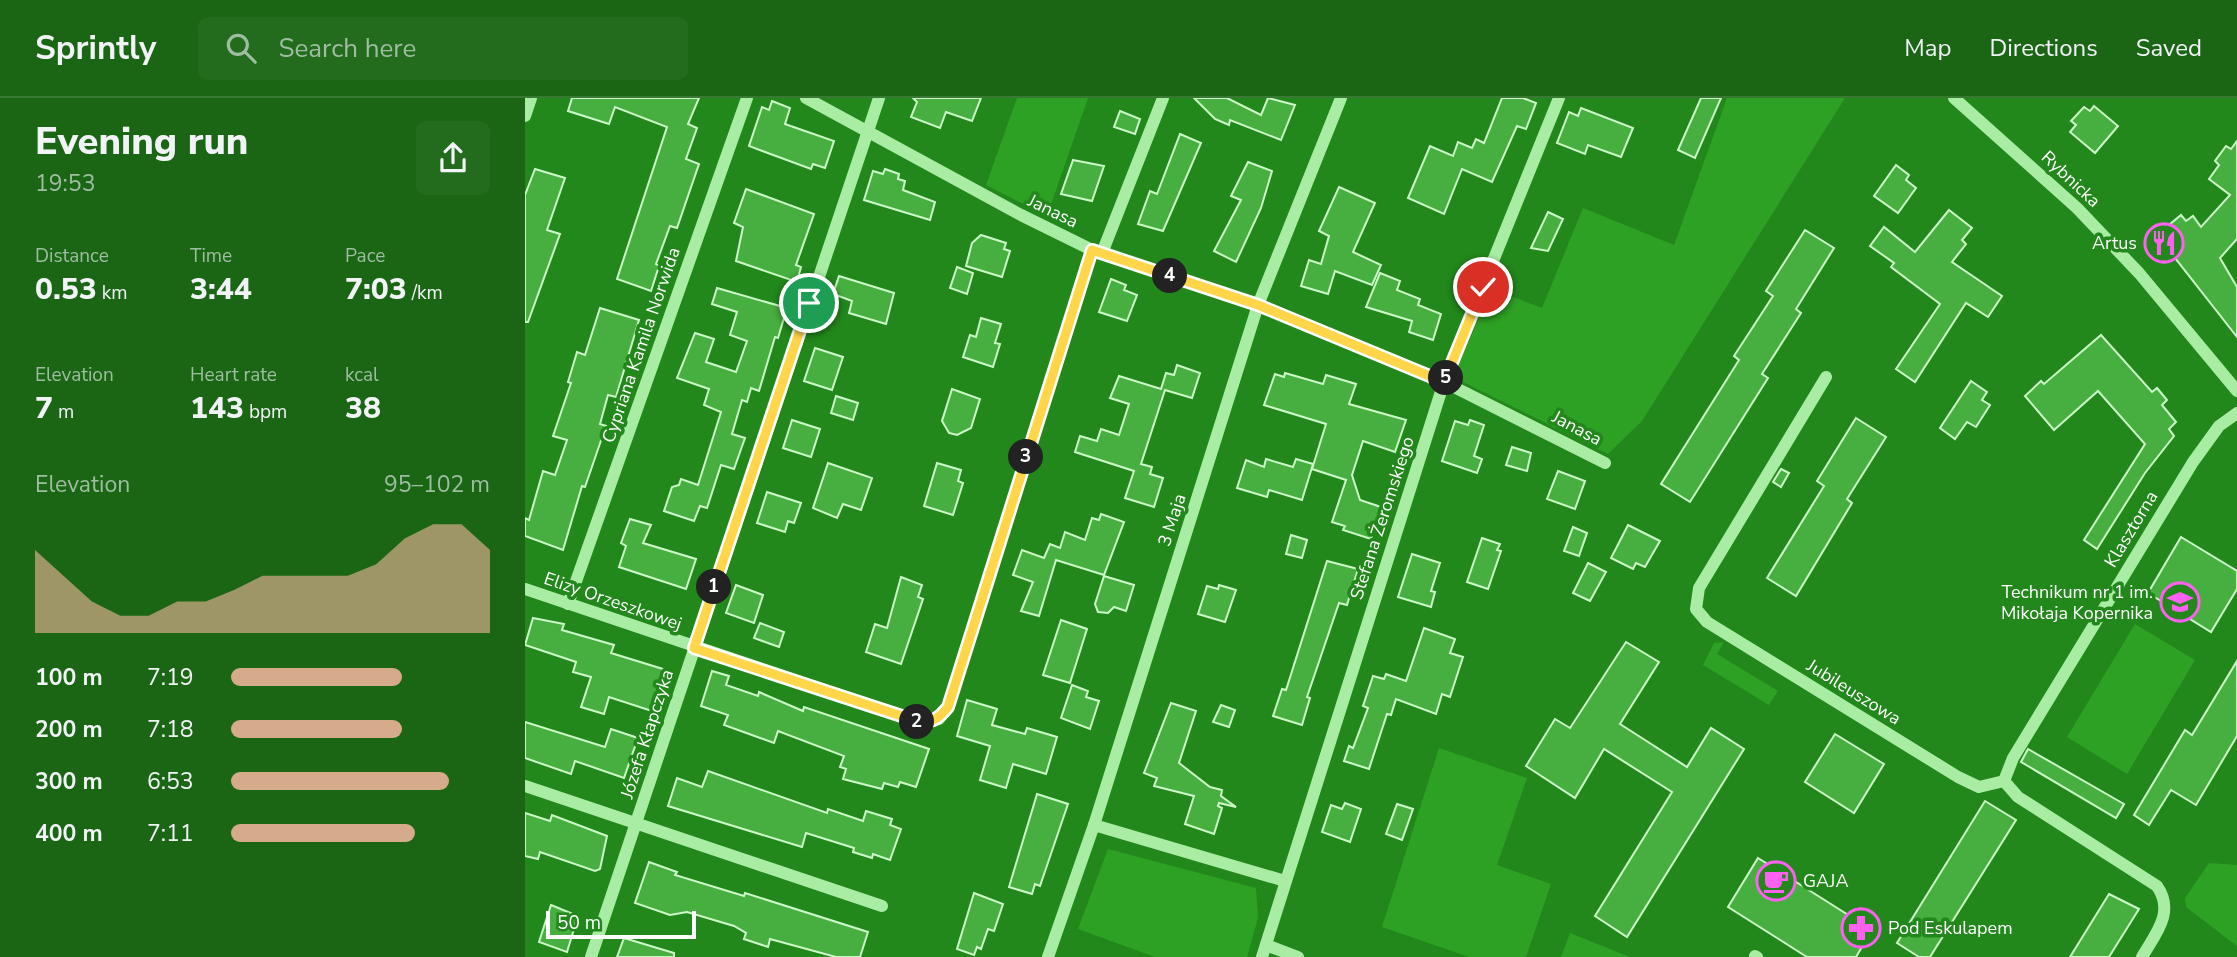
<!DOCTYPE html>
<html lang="en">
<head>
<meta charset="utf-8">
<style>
  :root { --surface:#1a6614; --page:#236c1d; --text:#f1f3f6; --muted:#9fbda0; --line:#387a34; --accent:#d6ab8b }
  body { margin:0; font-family:"Nunito Sans",sans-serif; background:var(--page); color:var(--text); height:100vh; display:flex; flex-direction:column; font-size:26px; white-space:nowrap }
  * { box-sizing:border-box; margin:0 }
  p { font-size:23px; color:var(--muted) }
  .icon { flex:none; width:38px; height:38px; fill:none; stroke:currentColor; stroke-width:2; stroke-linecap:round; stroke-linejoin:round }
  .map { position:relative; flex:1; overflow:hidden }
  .details { display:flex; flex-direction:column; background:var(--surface); width:525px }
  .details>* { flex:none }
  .scale { position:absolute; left:21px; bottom:18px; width:150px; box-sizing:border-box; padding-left:7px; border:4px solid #fff; border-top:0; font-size:19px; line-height:24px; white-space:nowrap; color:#fff; -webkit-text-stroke:5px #22881b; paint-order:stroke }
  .pin { position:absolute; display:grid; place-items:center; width:60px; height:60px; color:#fff; margin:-30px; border:4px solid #fff; border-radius:50%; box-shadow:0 2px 7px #0007 }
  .km { position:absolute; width:35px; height:35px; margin:-18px; border-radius:50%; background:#222; color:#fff; font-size:19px; line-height:35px; text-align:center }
  .round { display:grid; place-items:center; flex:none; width:74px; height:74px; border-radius:10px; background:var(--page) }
  .overview { display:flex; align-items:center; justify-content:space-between; height:119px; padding:0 35px }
  h1 { font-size:38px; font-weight:800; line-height:52px }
  .figures { display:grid; grid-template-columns:repeat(3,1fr); gap:10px; height:119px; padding:7px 35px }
  .figures div { display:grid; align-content:center }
  .figures b { font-size:30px; font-weight:800 }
  .figures small { font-size:19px; font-weight:400 }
  .figures p { font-size:19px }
  .chart { height:196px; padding:14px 35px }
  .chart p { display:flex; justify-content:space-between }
  .chart svg { width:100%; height:126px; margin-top:7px; fill:var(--accent); opacity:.7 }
  ul { padding:0 35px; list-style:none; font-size:23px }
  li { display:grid; grid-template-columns:112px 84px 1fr; align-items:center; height:52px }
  li i { height:18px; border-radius:9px; background:var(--accent) }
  header { display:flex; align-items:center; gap:42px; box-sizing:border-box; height:98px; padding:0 35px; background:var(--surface); border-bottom:2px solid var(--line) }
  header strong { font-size:33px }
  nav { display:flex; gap:38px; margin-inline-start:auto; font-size:24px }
  .search { width:490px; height:63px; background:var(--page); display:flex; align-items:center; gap:18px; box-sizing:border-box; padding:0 24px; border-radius:10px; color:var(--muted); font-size:26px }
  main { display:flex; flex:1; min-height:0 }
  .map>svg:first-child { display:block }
</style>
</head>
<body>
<header>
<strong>Sprintly</strong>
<div class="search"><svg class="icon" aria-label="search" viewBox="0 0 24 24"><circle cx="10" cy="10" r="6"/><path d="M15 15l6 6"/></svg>Search here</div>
<nav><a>Map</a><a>Directions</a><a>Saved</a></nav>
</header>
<main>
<section class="details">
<div class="overview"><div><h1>Evening run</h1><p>19:53</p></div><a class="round"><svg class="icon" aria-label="share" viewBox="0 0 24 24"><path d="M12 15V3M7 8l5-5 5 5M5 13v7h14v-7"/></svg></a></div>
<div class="figures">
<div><p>Distance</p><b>0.53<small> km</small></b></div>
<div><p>Time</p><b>3:44</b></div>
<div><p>Pace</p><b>7:03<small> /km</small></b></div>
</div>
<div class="figures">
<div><p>Elevation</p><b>7<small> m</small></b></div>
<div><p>Heart rate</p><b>143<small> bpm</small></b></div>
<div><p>kcal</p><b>38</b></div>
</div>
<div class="chart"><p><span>Elevation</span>95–102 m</p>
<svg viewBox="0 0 160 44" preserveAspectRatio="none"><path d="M0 44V15L10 24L20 33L30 38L40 38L50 33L60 33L70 29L80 24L90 24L100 24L110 24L120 20L130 11L140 6L150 6L160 15V44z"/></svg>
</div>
<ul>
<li><b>100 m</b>7:19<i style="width:66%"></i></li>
<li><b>200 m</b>7:18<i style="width:66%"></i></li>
<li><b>300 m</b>6:53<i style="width:84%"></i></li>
<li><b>400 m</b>7:11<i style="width:71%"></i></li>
</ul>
</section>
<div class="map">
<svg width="1712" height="859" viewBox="0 0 1712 859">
  <rect width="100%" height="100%" fill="#22881b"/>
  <g fill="#2da124">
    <polygon points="492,0 563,0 522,118 461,87"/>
    <polygon points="1202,0 1320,0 1117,323 1083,356 928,279 967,191 1017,210 1058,110 1149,147"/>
    <polygon points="1610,526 1670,562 1602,676 1542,639"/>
    <polygon points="1199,544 1192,556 1253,593 1244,607 1178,567 1189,545"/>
    <polygon points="914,650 1002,680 972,767 1026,786 1001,859 944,859 857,829"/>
    <polygon points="583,751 731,790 733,820 722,859 630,859 553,831"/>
    <polygon points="1684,765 1712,767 1712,848 1661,809 1660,800"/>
    <polygon points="1045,835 1105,859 1036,859"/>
  </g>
  <g fill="#47af3f" stroke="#cdf9c9" stroke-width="2">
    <polygon points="47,0 174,0 163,26 172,30 161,61 174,66 152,130 145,128 131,166 134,168 126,193 92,181 142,29 90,9 84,26 43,13"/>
    <polygon points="388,0 456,0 447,23 421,14 415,30 386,19 392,4"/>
    <polygon points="669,0 702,0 736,17 743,0 770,7 756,42 705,22 704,27 690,21"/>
    <polygon points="977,0 998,0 1011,5 1001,31 992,28 967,84 937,71 919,116 883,100 905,48 928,58 933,44 947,50 951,41 959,45"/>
    <polygon points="1176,0 1196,0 1170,60 1153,52"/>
    <polygon points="247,3 265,10 260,26 309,43 300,70 288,66 286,71 224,48 237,9 244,12"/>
    <polygon points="1569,8 1593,28 1570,55 1545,34 1551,27 1546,23 1559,9 1565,13"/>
    <polygon points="1056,10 1108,30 1096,59 1063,47 1060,56 1032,45 1044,14 1053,18"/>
    <polygon points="595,13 615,21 610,36 589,29"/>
    <polygon points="655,36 676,45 638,133 613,126 625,93 632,96"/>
    <polygon points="1712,43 1712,141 1695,160 1712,189 1712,239 1632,137 1656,117 1661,123 1668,118 1676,129 1705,97 1684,81 1694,67 1690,63 1701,48 1706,51"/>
    <polygon points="548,62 579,68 567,103 536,96"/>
    <polygon points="723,64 747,73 736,110 711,164 689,153 716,102 706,98"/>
    <polygon points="1371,67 1384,77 1381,82 1391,90 1373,115 1349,98"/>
    <polygon points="10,71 40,80 22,132 35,136 3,224 0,224 0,97"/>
    <polygon points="360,71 374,76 373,81 380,83 378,92 410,104 405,122 339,102 348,73 358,76"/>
    <polygon points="814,89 850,105 828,154 856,167 847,187 810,173 803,196 776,188 784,162 796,166 804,138 794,133"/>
    <polygon points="221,91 289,116 271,167 276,169 272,184 211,163 218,129 209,125"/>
    <polygon points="1424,112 1447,130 1437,142 1441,146 1427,164 1477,198 1463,219 1441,205 1390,284 1371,271 1415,206 1366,169 1369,165 1345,148 1359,129 1390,154"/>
    <polygon points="1023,114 1038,121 1023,153 1006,150"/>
    <polygon points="1280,132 1309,150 1271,211 1276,215 1237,276 1243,280 1165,404 1136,386 1214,262 1209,258 1248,198 1241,193"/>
    <polygon points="456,137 481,145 479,151 485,153 477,179 441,168 447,145"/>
    <polygon points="432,169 448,175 442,196 425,190"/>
    <polygon points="855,175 875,183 872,192 895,201 893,207 916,216 908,242 884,234 887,223 841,209"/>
    <polygon points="314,178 369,195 361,226 324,215 327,203 308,196"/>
    <polygon points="586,181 601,187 599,192 612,197 602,223 574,214"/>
    <polygon points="192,190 262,210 253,240 250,239 234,293 226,290 222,304 217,302 207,336 220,340 209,371 196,367 182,410 175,408 169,423 139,413 147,389 154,387 156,381 173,387 196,314 179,307 184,291 152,280 170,235 189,241 181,264 211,274 222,243 205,237 212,214 187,206"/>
    <polygon points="75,210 114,222 91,299 83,297 75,326 81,328 60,389 57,388 38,452 0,438 0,420 4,422 18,373 30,377 42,342 28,338 46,285 43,284 52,254 60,257"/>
    <polygon points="456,220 476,226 470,245 475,246 468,269 438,259 445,237 451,239"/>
    <polygon points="1576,237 1627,294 1632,290 1642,302 1637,307 1651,324 1644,331 1649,338 1620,375 1572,451 1559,442 1620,346 1573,293 1529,332 1500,298 1516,283 1519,286"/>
    <polygon points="290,250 318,259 307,292 279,283"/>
    <polygon points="652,267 675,275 667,300 640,292 616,366 627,369 625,376 638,380 629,409 600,400 609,373 550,354 555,338 572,343 576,331 594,337 604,306 585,300 594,278 636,291 641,275 649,277"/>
    <polygon points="760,275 798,286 801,277 831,286 824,306 881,322 870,354 838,343 827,377 835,402 856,409 846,441 818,432 820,428 807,424 821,382 787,371 801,326 739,307 750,276 759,279"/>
    <polygon points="1446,283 1462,294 1457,302 1465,307 1451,329 1442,324 1430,341 1415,330"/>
    <polygon points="427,291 455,301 446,330 432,337 424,335 417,323"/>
    <polygon points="311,298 333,305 328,322 306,315"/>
    <polygon points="1331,320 1361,339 1322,401 1327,405 1271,498 1242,480 1299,388 1292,383"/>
    <polygon points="267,322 295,331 286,359 258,350"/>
    <polygon points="945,322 959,327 949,358 957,361 952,375 917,363 930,323 943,327"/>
    <polygon points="987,349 1006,355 1002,373 981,367"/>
    <polygon points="741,361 768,369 771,361 788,366 777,402 744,392 742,399 712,390 721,362 739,369"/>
    <polygon points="303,365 347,380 336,412 318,406 312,420 288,410"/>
    <polygon points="412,365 436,372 433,383 438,385 428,417 399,408"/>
    <polygon points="1256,371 1264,375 1256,389 1248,384"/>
    <polygon points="1033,373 1060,383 1050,411 1022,401"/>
    <polygon points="242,394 276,405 269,425 263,423 260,434 232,425"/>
    <polygon points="576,416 599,424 579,477 531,462 514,518 496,513 508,484 488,477 497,452 519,460 525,446 535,450 540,434 560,442 567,420 574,422"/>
    <polygon points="105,421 126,427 118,445 171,461 161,491 94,469 101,448 96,445"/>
    <polygon points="1103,427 1135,443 1120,469 1111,465 1108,471 1086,460"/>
    <polygon points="1048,429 1062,435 1054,458 1039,453"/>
    <polygon points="766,437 782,442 777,460 761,456"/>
    <polygon points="1656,439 1712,473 1712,491 1686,534 1623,495"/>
    <polygon points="957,440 975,446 972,452 976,453 963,491 942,484"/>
    <polygon points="887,456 915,465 906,493 910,494 906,509 873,499"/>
    <polygon points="802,463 833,471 822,507 814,505 782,599 785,600 777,627 748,618 757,591 761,592"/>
    <polygon points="1063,465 1081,474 1065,503 1048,495"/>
    <polygon points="579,478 609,487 601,513 589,509 583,515 573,514 570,506"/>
    <polygon points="376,479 397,487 393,499 398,501 376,566 341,554 350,526 362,530"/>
    <polygon points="211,487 238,497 229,525 201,515"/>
    <polygon points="694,487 711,492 700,524 673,516 682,488 693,491"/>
    <polygon points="8,520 39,526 37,532 89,547 86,555 138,571 134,586 138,587 130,614 84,599 79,616 56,609 66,579 48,574 51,564 0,547"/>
    <polygon points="536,522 562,531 545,585 518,577"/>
    <polygon points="235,525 259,534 254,549 229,540"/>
    <polygon points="899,530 930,541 925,555 938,559 925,599 917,596 911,616 871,601 866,617 862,616 844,671 819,663 824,648 828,650 843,610 838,608 848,578 859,581 861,576 881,583"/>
    <polygon points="1101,544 1134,564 1095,626 1162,669 1186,630 1219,651 1102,839 1070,818 1147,694 1079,651 1050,700 1001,668 1030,621 1045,630"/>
    <polygon points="1712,563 1712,638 1671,707 1646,692 1624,727 1609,717 1660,632 1667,637"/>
    <polygon points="187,573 204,578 201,587 233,598 234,594 278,613 279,609 404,651 391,689 375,684 373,689 359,685 357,691 318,681 321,671 315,669 319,658 253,633 249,645 199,627 203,617 176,608"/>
    <polygon points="547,587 563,593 561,599 574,603 565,631 536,620"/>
    <polygon points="442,602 472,611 467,627 500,636 502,630 532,639 521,676 488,666 481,690 455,682 465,648 432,638"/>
    <polygon points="646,605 671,613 654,665 685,689 697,692 696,698 711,709 694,705 693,708 697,710 689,736 660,726 669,698 629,688 632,680 619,675"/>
    <polygon points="696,607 710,612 704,629 688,624"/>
    <polygon points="0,624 80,649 86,631 113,640 99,680 50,663 46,676 0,660"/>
    <polygon points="1310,636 1359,666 1329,715 1280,684"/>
    <polygon points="1503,651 1599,706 1591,720 1496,664"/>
    <polygon points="183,673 302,715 303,711 338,723 341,713 367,721 365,727 376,731 365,762 348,756 347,760 328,754 329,750 281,735 277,749 143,708 152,680 177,689"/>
    <polygon points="512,696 543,706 515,788 510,786 507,796 484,789"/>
    <polygon points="1460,703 1491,722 1405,859 1394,859 1372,845"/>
    <polygon points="820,705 836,711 825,744 797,734 806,707 817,711"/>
    <polygon points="872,706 888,711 877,742 861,736"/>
    <polygon points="0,715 25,723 27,717 82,738 75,771 70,773 15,754 13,761 0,758"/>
    <polygon points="1233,760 1347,832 1331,859 1282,859 1203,809"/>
    <polygon points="124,764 152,774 150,777 219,798 220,795 343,834 335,859 311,859 245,841 243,849 219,841 221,835 209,828 162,814 145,817 110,805"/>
    <polygon points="449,795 478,806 469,833 463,831 456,851 452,849 449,857 432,851"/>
    <polygon points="1584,796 1614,811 1584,859 1545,859"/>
    <polygon points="26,807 53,818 42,854 14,844"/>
    <polygon points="99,840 149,855 149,859 92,859"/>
  </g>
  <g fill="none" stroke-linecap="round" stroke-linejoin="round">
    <g stroke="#a9eca4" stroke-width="12">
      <polyline points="281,0 496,117 567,152 733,207 919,284 1080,365"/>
      <polyline points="1429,0 1552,110 1614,175 1712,293"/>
      <polyline points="0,18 6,0"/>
      <polyline points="577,155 638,0"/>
      <polyline points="1301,279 1174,490 1171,511 1182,524 1433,679 1454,689 1479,683"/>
      <polyline points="0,491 395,624 414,621 423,609 567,152"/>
      <polyline points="43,506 222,0"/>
      <polyline points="1479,683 1488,660 1668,364 1694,328 1712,315"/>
      <path d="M 1479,683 L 1493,699 L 1632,788 C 1650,814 1631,835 1617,859"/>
      <polyline points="0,688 357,808"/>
      <polyline points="569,727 760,783"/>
      <polyline points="741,847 773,859"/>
      <polyline points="1230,858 1232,859"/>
      <polyline points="66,859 354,0"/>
      <polyline points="523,859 569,727 733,207 816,0"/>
      <polyline points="737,859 919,284 1034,0"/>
    </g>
  </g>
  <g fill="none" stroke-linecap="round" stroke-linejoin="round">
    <g stroke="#fff" stroke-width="14">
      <path id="route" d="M 284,205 L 169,550 L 395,624 C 409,624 414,620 423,609 L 567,152 L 733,207 L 919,284 L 958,189"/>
    </g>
    <use href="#route" stroke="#ffd54a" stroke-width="9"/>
  </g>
  <defs>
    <g id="restaurant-ring" transform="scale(2.0125)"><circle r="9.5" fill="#22881b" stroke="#fe60f0" stroke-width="1.5"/><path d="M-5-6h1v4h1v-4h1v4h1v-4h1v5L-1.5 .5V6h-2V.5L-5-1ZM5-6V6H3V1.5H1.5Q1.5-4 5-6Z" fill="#fe60f0"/></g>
    <g id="school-ring" transform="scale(2.0125)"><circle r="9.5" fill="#22881b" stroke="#fe60f0" stroke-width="1.5"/><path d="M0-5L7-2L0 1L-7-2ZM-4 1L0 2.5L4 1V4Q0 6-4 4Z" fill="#fe60f0"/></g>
    <g id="cafe-ring" transform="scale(2.0125)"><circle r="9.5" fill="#22881b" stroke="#fe60f0" stroke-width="1.5"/><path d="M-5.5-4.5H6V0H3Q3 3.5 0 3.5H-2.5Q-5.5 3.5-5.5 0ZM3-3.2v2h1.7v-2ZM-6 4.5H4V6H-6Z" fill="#fe60f0"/></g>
    <g id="pharmacy-ring" transform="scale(2.0125)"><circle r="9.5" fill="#22881b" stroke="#fe60f0" stroke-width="1.5"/><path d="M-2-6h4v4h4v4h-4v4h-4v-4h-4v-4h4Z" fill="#fe60f0"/></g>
  </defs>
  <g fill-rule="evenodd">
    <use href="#restaurant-ring" x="1639" y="145"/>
    <use href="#school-ring" x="1655" y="504"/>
    <use href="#cafe-ring" x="1251" y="783"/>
    <use href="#pharmacy-ring" x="1336" y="830"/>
  </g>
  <g text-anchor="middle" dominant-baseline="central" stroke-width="7" stroke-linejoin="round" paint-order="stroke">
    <g font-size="18" fill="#fff" stroke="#22881b">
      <text transform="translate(1546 81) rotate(43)">Rybnicka</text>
      <text transform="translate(528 113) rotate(26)">Janasa</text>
      <text transform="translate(116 247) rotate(-71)">Cypriana Kamila Norwida</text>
      <text transform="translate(1052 330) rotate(28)">Janasa</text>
      <text transform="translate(857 420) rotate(-72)">Stefana Żeromskiego</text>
      <text transform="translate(647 422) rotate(-72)">3 Maja</text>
      <text transform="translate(1606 431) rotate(-59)">Klasztorna</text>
      <text transform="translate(88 503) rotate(19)">Elizy Orzeszkowej</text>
      <text transform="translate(1329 594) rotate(32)">Jubileuszowa</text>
      <text transform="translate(122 636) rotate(-72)">Józefa Kłapczyka</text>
    </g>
    <g font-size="18" fill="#fff" stroke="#22881b" text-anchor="end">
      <text x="1612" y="145">Artus</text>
      <text x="1628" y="494">Technikum nr 1 im.<tspan x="1628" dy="21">Mikołaja Kopernika</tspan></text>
      <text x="1278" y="783" text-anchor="start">GAJA</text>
      <text x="1363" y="830" text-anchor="start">Pod Eskulapem</text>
    </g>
  </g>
</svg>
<div class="scale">50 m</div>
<div class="pin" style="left:284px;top:205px;background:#1e9e55"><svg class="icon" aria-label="arrive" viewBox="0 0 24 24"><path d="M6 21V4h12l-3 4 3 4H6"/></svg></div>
<div class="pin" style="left:958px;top:189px;background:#d93025"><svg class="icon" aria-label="check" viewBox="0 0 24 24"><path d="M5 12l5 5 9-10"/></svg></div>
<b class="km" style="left:189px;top:489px">1</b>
<b class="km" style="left:392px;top:624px">2</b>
<b class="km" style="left:501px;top:359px">3</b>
<b class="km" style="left:645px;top:178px">4</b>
<b class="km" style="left:921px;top:280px">5</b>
</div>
</main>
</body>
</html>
